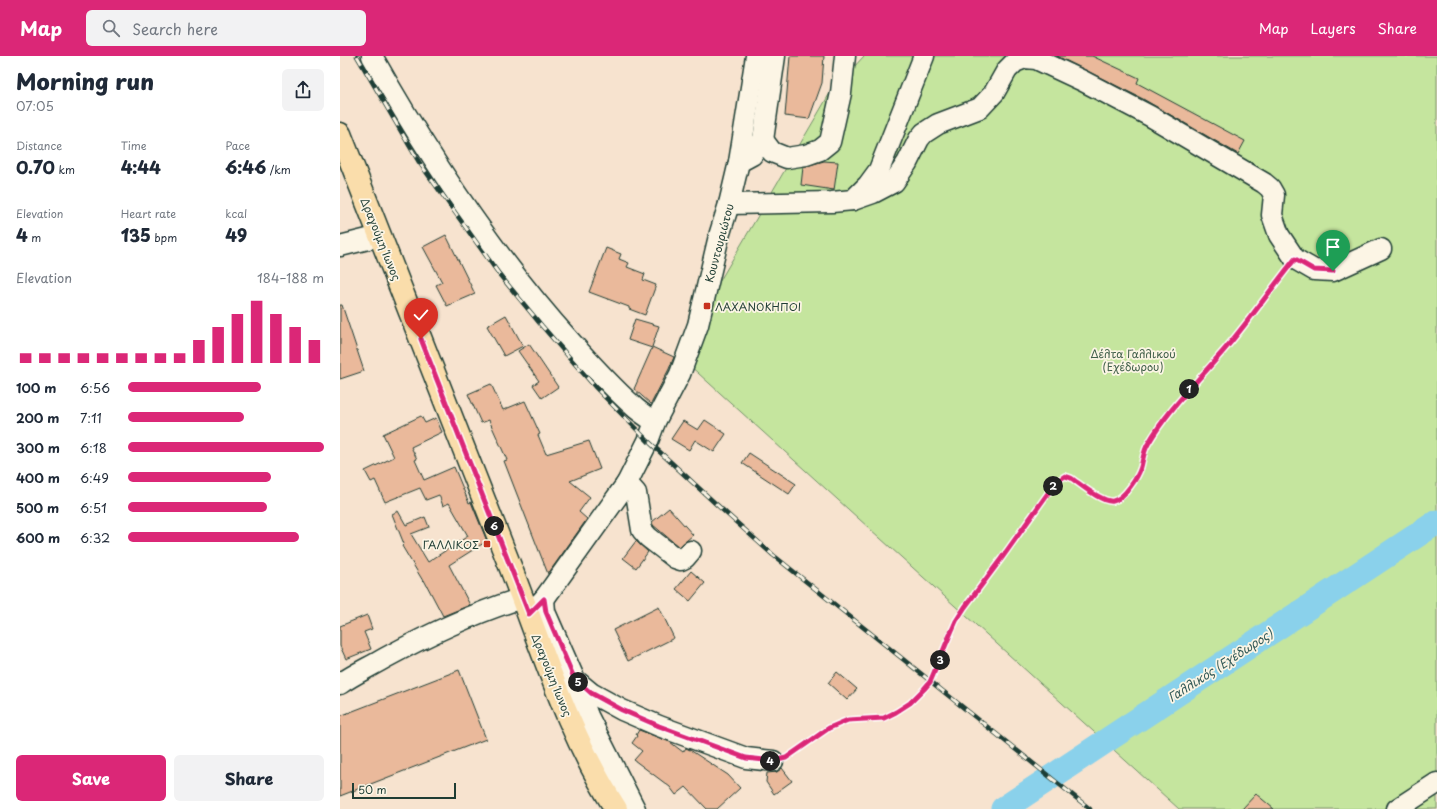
<!DOCTYPE html>
<html lang="en">
<head>
<meta charset="utf-8">
<style>
  :root { --surface:#fff; --page:#f2f2f3; --text:#1f2937; --muted:#747a83; --accent:#db2777 }
  body { margin:0; font-family:"Playpen Sans",sans-serif; background:var(--page); color:var(--text); height:100vh; display:flex; flex-direction:column; font-size:15px; white-space:nowrap }
  * { box-sizing:border-box; margin:0 }
  p { font-size:13px; color:var(--muted) }
  .icon { flex:none; width:22px; height:22px; fill:none; stroke:currentColor; stroke-width:2; stroke-linecap:round; stroke-linejoin:round }
  .map { position:relative; flex:1; overflow:hidden }
  .details { display:flex; flex-direction:column; background:var(--surface); width:340px }
  .details>* { flex:none }
  .scale { position:absolute; left:12px; bottom:10px; width:104px; box-sizing:border-box; padding-left:4px; border:2px solid #1f3d34; border-top:0; font-size:11px; line-height:14px; white-space:nowrap; color:#1f3d34; -webkit-text-stroke:3px #fcf5e5; paint-order:stroke }
  .pin { position:absolute; display:grid; place-items:center; width:34px; height:34px; color:#fff; margin:-41px -17px; border-radius:50% 50% 50% 0; rotate:-45deg; box-shadow:0 0 4px #0007 }
  .pin .icon { rotate:45deg }
  .km { position:absolute; width:20px; height:20px; margin:-10px; border-radius:50%; background:#222; color:#fff; font-size:11px; line-height:20px; text-align:center }
  .round { display:grid; place-items:center; flex:none; width:42px; height:42px; border-radius:6px; background:var(--page) }
  .overview { display:flex; align-items:center; justify-content:space-between; height:68px; padding:0 16px }
  h1 { font-size:22px; font-weight:800; line-height:30px }
  .figures { display:grid; grid-template-columns:repeat(3,1fr); gap:6px; height:68px; padding:4px 16px }
  .figures div { display:grid; align-content:center }
  .figures b { font-size:17px; font-weight:800 }
  .figures small { font-size:11px; font-weight:400 }
  .figures p { font-size:11px }
  .chart { height:112px; padding:8px 16px }
  .chart p { display:flex; justify-content:space-between }
  .chart svg { width:100%; height:72px; margin-top:4px; stroke:var(--accent); stroke-width:6 }
  .action { display:flex; gap:8px; margin-top:auto; padding:8px 16px }
  .action a { flex:1; height:46px; border-radius:6px; background:var(--accent); color:#fff; font-size:16px; font-weight:800; line-height:46px; text-align:center }
  .action a+a { background:var(--page); color:var(--text) }
  ul { padding:0 16px; list-style:none; font-size:13px }
  li { display:grid; grid-template-columns:64px 48px 1fr; align-items:center; height:30px }
  li i { height:10px; border-radius:5px; background:var(--accent) }
  header { display:flex; align-items:center; gap:24px; box-sizing:border-box; height:56px; padding:0 20px; background:var(--accent); color:#fff }
  header strong { font-size:19px }
  nav { display:flex; gap:22px; margin-inline-start:auto; font-size:14px }
  .search { width:280px; height:36px; background:var(--page); display:flex; align-items:center; gap:10px; box-sizing:border-box; padding:0 14px; border-radius:6px; color:var(--muted); font-size:15px }
  main { display:flex; flex:1; min-height:0 }
  .map>svg:first-child { display:block }
</style>
</head>
<body>
<header>
<strong>Map</strong>
<div class="search"><svg class="icon" aria-label="search" viewBox="0 0 24 24"><circle cx="10" cy="10" r="6"/><path d="M15 15l6 6"/></svg>Search here</div>
<nav><a>Map</a><a>Layers</a><a>Share</a></nav>
</header>
<main>
<section class="details">
<div class="overview"><div><h1>Morning run</h1><p>07:05</p></div><a class="round"><svg class="icon" aria-label="share" viewBox="0 0 24 24"><path d="M12 15V3M7 8l5-5 5 5M5 13v7h14v-7"/></svg></a></div>
<div class="figures">
<div><p>Distance</p><b>0.70<small> km</small></b></div>
<div><p>Time</p><b>4:44</b></div>
<div><p>Pace</p><b>6:46<small> /km</small></b></div>
</div>
<div class="figures">
<div><p>Elevation</p><b>4<small> m</small></b></div>
<div><p>Heart rate</p><b>135<small> bpm</small></b></div>
<div><p>kcal</p><b>49</b></div>
</div>
<div class="chart"><p><span>Elevation</span>184–188 m</p>
<svg viewBox="0 0 160 44" preserveAspectRatio="none"><path d="M5 44V38M15 44V38M25 44V38M35 44V38M45 44V38M55 44V38M65 44V38M75 44V38M85 44V38M95 44V30M105 44V22M115 44V14M125 44V6M135 44V14M145 44V22M155 44V30"/></svg>
</div>
<ul>
<li><b>100 m</b>6:56<i style="width:68%"></i></li>
<li><b>200 m</b>7:11<i style="width:59%"></i></li>
<li><b>300 m</b>6:18<i style="width:100%"></i></li>
<li><b>400 m</b>6:49<i style="width:73%"></i></li>
<li><b>500 m</b>6:51<i style="width:71%"></i></li>
<li><b>600 m</b>6:32<i style="width:87%"></i></li>
</ul>
<div class="action"><a>Save</a><a>Share</a></div>
</section>
<div class="map">
<svg width="1097" height="753" viewBox="0 0 1097 753">
  <rect width="100%" height="100%" fill="#f7e3cf"/>
  <filter id="ink" filterUnits="userSpaceOnUse"><feTurbulence type="fractalNoise" baseFrequency=".025" numOctaves="2"/><feDisplacementMap in="SourceGraphic" scale="8" xChannelSelector="R" yChannelSelector="G"/><feConvolveMatrix kernelMatrix="1 2 1 2 8 2 1 2 1" color-interpolation-filters="sRGB"/></filter>
  <g filter="url(#ink)">
    <polygon fill="#c5e59e" stroke="#729169" points="524,0 1097,0 1097,753 839,753 337,298 490,37"/>
    <g fill="none" stroke-linecap="round" stroke-linejoin="round">
      <polyline stroke="#8ad1eb" stroke-width="25" points="663,753 1097,466"/>
    </g>
    <g fill="#eab99b" stroke="#1f3d34">
      <polygon points="450,0 484,0 482,27 469,63 445,60"/>
      <polygon points="717,0 752,0 799,22 797,27 905,85 898,98 803,43"/>
      <polygon points="484,105 498,106 494,134 461,129 463,111"/>
      <polygon points="106,179 135,238 107,250 96,229 102,226 83,191"/>
      <polygon points="266,192 281,198 279,203 289,207 287,211 305,218 303,224 316,229 305,259 289,253 289,251 249,236"/>
      <polygon points="0,249 2,249 24,315 0,323"/>
      <polygon points="166,259 183,290 164,300 147,270"/>
      <polygon points="295,263 319,270 312,291 334,301 329,313 311,348 294,333 312,292 288,284"/>
      <polygon points="189,288 218,331 202,342 193,329 199,325 178,295"/>
      <polygon points="151,328 163,354 185,345 200,378 198,379 206,398 249,385 260,413 230,425 250,441 239,456 247,463 208,518 164,405 167,404 149,364 141,367 128,338"/>
      <polygon points="81,360 85,367 96,362 102,376 71,391 77,403 75,404 84,424 114,411 129,447 131,446 147,485 109,509 130,549 103,560 84,524 83,525 62,490 64,488 52,458 58,455 66,469 85,461 89,471 71,478 88,506 128,480 109,447 103,450 99,439 86,444 80,432 45,446 35,424 31,426 25,415 54,401 43,378"/>
      <polygon points="365,364 386,378 374,396 355,384 349,394 331,383 343,365 358,374"/>
      <polygon points="409,397 456,428 449,438 402,407"/>
      <polygon points="329,452 353,479 339,491 313,469 312,466"/>
      <polygon points="296,485 308,496 296,512 283,502"/>
      <polygon points="351,515 365,527 350,545 336,533"/>
      <polygon points="319,551 334,582 288,605 273,574"/>
      <polygon points="27,559 32,573 24,576 31,593 6,603 0,590 0,570"/>
      <polygon points="119,614 146,683 0,740 0,660"/>
      <polygon points="497,616 517,633 507,644 488,627"/>
      <polygon points="299,674 330,686 343,696 346,692 350,694 388,719 400,732 377,753 367,753 346,731 336,739 330,731 294,704 302,695 292,687 297,680 296,679"/>
      <polygon points="442,712 452,725 434,738 426,726 427,717 437,716"/>
      <polygon points="916,738 934,753 902,753"/>
    </g>
    <g fill="none" stroke-linecap="round" stroke-linejoin="round">
      <g stroke="#1f3d34" stroke-width="23">
        <g id="minor">
          <path d="M 32,0 C 89,101 154,201 232,287 C 251,308 270,329 291,348 C 298,355 307,361 315,366"/>
          <polyline points="423,84 435,0"/>
          <polyline points="399,106 412,99 423,84 432,96 447,102 466,99 480,94 490,86 501,37 505,0"/>
          <polyline points="513,144 533,137 554,126 567,107 579,83 584,77 598,68 640,52 654,37 667,14 675,6 685,2 696,3 743,25 810,60 924,127 930,132 934,139 932,159 939,179 955,203 974,214 993,215 1041,193"/>
          <polyline points="389,148 492,146 513,144 528,129 539,114 584,0"/>
          <polyline points="0,190 40,180"/>
          <polyline points="287,427 296,437 302,474 308,481 335,502 341,504 345,502 351,495"/>
          <polyline points="204,543 205,556 234,622 248,660 295,753"/>
          <polyline points="189,558 204,543 287,427 308,385 315,366 340,318 358,269 379,180 389,148 399,106 416,0"/>
          <polyline points="234,623 251,637 282,654 319,670 406,702 433,705"/>
          <path d="M 0,628 C 14,618 30,611 45,602 C 89,578 134,557 182,542"/>
          <polyline points="1057,753 1097,727"/>
        </g>
      </g>
      <g stroke="#1f3d34" stroke-width="25">
        <path id="major" d="M 0,78 C 56,220 112,362 168,505 C 201,588 227,677 276,753"/>
      </g>
      <polyline stroke="#1f3d34" stroke-width="2.5" stroke-dasharray="4 3" stroke-linecap="butt" points="449,700 472,683 489,672 508,663 544,662 556,656 570,647 584,633 590,626 605,588 616,565 625,551 661,503 713,430 725,420 731,422 765,443 773,445 781,441 788,434 800,413 807,389 829,357 850,332 891,286 945,215"/>
      <use href="#minor" stroke="#fcf5e5" stroke-width="20"/>
      <use href="#major" stroke="#faddab" stroke-width="22"/>
      <g stroke="#1f3d34" stroke-width="4.5">
        <polyline id="rail" points="17,0 79,106 159,218 202,270 256,332 308,385 376,448 433,499 750,753"/>
      </g>
      <use href="#rail" stroke="#fcf5e5" stroke-width="3" stroke-dasharray="9" stroke-linecap="butt"/>
    </g>
  </g>
  <g fill="none" stroke-linecap="round" stroke-linejoin="round" filter="url(#ink)">
    <g stroke="#fff" stroke-width="8">
      <path id="route" d="M 81,283 L 189,558 L 204,543 L 206,556 L 234,622 L 251,637 L 282,654 L 319,670 L 406,702 L 433,705 L 446,702 L 489,672 L 508,664 L 544,662 L 556,656 L 570,647 L 584,633 L 590,626 L 593,619 L 606,588 L 616,565 L 625,551 L 661,503 L 716,426 L 725,420 L 731,422 C 740,428 762,447 773,445 C 784,443 798,421 801,411 C 803,403 804,394 808,388 C 827,355 854,329 878,301 C 906,270 929,235 955,203 L 974,214 L 993,215"/>
    </g>
    <use href="#route" stroke="#db2777" stroke-width="5"/>
  </g>
  <g fill="#c8321e" stroke="#fcf5e5" stroke-width="1.5">
    <rect x="363" y="246" width="8" height="8" rx="2"/>
    <rect x="143" y="484" width="8" height="8" rx="2"/>
  </g>
  <g text-anchor="middle" dominant-baseline="central" stroke-width="3.5" stroke-linejoin="round" paint-order="stroke">
    <g font-size="11" fill="#1f3d34" stroke="#fcf5e5">
      <text transform="translate(41 183) rotate(68)">Δραγούμη Ίωνος</text>
      <text transform="translate(379 187) rotate(-75)">Κουντουριώτου</text>
      <text transform="translate(212 619) rotate(68)">Δραγούμη Ίωνος</text>
    </g>
    <g font-size="11" fill="#1f3d34" stroke="#fcf5e5" text-anchor="start">
      <text x="375" y="250">ΛΑΧΑΝΟΚΗΠΟΙ</text>
      <text x="139" y="488" text-anchor="end">ΓΑΛΛΙΚΟΣ</text>
    </g>
    <g font-size="11" fill="#405f49" stroke="#fcf5e5">
      <text x="793" y="297">Δέλτα Γαλλικού<tspan x="793" dy="13">(Εχέδωρου)</tspan></text>
    </g>
    <g font-size="12" font-style="italic" fill="#345b59" stroke="#fcf5e5">
      <text transform="translate(880 609) rotate(-33)">Γαλλικός (Εχέδωρος)</text>
    </g>
  </g>
</svg>
<div class="scale">50 m</div>
<div class="pin" style="left:993px;top:215px;background:#1e9e55"><svg class="icon" aria-label="arrive" viewBox="0 0 24 24"><path d="M6 21V4h12l-3 4 3 4H6"/></svg></div>
<div class="pin" style="left:81px;top:283px;background:#d93025"><svg class="icon" aria-label="check" viewBox="0 0 24 24"><path d="M5 12l5 5 9-10"/></svg></div>
<b class="km" style="left:849px;top:333px">1</b>
<b class="km" style="left:713px;top:430px">2</b>
<b class="km" style="left:600px;top:604px">3</b>
<b class="km" style="left:430px;top:705px">4</b>
<b class="km" style="left:238px;top:626px">5</b>
<b class="km" style="left:154px;top:470px">6</b>
</div>
</main>
</body>
</html>
